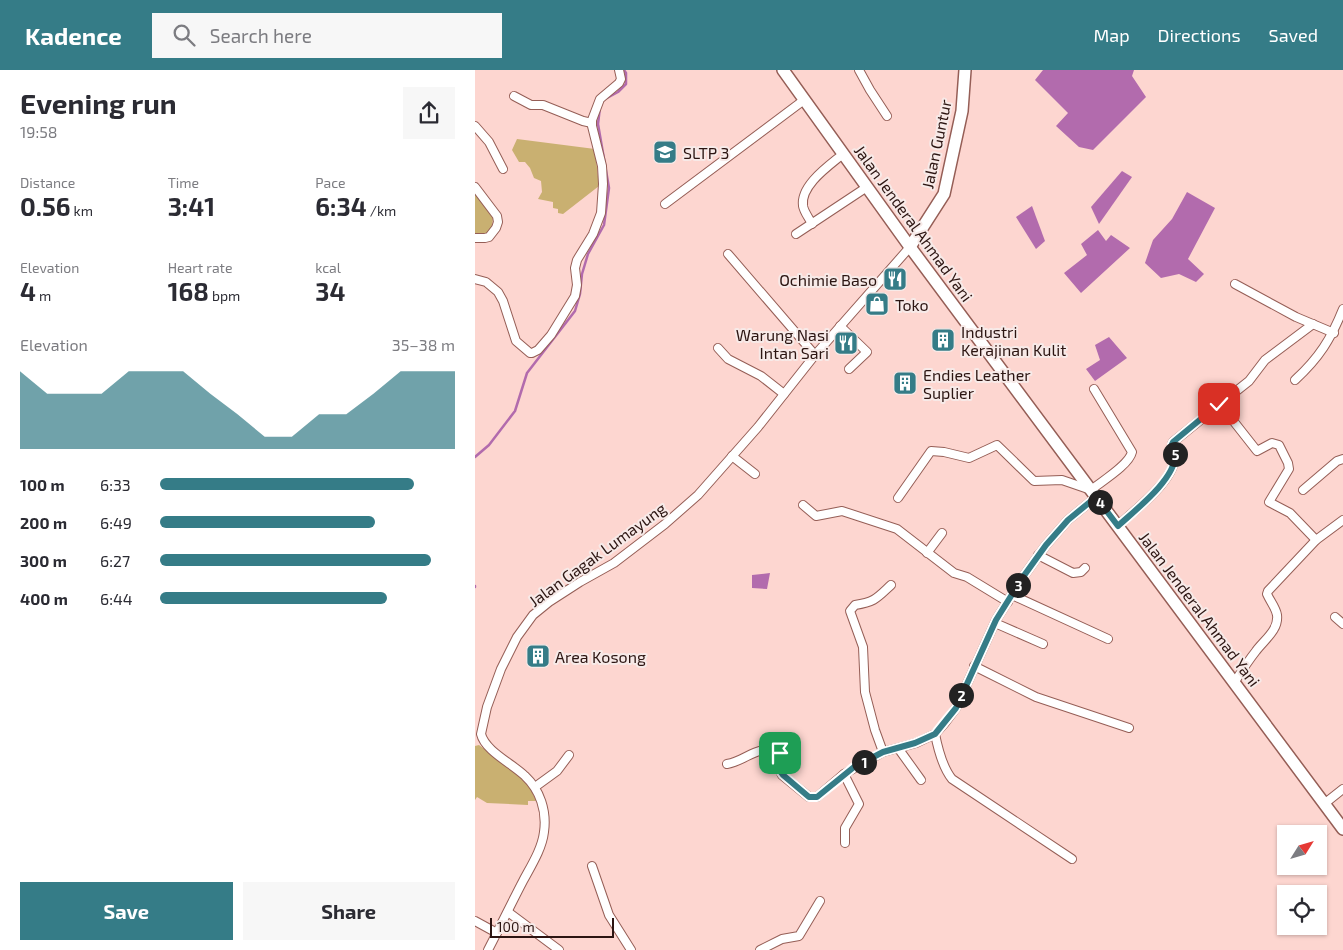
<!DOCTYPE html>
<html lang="en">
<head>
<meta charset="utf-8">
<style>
  :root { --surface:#fff; --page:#f7f7f7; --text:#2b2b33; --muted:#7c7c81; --accent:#357c87 }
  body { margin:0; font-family:"Exo 2",sans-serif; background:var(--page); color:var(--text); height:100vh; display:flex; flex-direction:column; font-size:19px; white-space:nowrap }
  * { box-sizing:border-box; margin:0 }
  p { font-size:16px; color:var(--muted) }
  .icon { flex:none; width:28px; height:28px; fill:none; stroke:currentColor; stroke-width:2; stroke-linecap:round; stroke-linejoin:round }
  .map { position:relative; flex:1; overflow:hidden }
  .side { display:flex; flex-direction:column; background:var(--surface); width:475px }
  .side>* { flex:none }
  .needle { width:32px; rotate:53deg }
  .buttons { position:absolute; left:802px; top:755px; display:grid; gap:10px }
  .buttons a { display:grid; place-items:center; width:50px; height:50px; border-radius:0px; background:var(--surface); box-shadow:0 1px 4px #0004; font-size:25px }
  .scale { position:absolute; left:15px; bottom:12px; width:124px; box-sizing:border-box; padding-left:5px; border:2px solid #2c1512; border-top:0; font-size:14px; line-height:18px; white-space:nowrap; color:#2c1512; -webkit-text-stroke:4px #f7eae8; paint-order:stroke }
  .pin { position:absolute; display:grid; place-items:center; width:42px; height:42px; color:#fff; margin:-21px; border-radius:10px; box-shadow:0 2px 8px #0006 }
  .km { position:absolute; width:25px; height:25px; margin:-12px; border-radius:50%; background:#222; color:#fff; font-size:14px; line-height:25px; text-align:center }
  .round { display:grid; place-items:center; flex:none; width:52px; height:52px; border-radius:0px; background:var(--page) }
  .summary { display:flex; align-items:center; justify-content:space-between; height:85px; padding:0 20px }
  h1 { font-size:28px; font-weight:700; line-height:38px }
  .stats { display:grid; grid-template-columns:repeat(3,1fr); gap:8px; height:85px; padding:5px 20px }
  .stats div { display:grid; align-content:center }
  .stats b { font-size:25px; font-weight:700 }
  .stats small { font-size:14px; font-weight:400 }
  .stats p { font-size:14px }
  .chart { height:140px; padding:10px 20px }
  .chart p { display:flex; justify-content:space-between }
  .chart svg { width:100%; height:90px; margin-top:5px; fill:var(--accent); opacity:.7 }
  .cta { display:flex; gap:10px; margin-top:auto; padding:10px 20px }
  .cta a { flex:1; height:58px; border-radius:0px; background:var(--accent); color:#fff; font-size:20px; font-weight:700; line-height:58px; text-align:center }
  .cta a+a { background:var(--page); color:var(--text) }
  ul { padding:0 20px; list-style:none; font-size:16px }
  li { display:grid; grid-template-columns:80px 60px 1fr; align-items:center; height:38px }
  li i { height:12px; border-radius:6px; background:var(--accent) }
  header { display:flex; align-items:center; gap:30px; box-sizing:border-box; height:70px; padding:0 25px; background:var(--accent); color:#fff }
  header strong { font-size:24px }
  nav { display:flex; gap:28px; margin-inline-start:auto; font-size:18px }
  .search { width:350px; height:45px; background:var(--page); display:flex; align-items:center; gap:12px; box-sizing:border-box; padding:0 18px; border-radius:0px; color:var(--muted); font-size:19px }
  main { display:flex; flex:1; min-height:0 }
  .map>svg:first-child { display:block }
</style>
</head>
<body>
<header>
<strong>Kadence</strong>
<div class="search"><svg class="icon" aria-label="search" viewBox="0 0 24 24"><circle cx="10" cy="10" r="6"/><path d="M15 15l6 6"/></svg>Search here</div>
<nav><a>Map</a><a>Directions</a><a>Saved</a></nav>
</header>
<main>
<section class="side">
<div class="summary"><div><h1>Evening run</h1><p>19:58</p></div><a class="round"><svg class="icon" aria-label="share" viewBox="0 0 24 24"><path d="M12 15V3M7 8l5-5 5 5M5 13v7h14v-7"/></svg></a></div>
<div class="stats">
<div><p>Distance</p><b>0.56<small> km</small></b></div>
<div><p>Time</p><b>3:41</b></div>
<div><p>Pace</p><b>6:34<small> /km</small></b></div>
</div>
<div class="stats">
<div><p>Elevation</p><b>4<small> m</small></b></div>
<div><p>Heart rate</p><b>168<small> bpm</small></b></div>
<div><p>kcal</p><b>34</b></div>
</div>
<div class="chart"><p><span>Elevation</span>35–38 m</p>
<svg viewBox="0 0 160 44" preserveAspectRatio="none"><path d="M0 44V6L10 17L20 17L30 17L40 6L50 6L60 6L70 17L80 27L90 38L100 38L110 27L120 27L130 17L140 6L150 6L160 6V44z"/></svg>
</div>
<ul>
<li><b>100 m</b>6:33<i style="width:86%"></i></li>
<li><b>200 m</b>6:49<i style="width:73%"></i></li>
<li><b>300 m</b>6:27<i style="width:92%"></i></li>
<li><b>400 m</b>6:44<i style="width:77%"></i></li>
</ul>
<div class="cta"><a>Save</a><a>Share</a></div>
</section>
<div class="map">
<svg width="868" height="880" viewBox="0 0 868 880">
  <rect width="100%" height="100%" fill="#fdd6d0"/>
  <g fill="#c9b071">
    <polygon points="42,69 120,79 124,116 88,144 83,143 83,139 78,138 78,132 63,129 67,122 66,111 59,108 55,98 50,92 44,92 37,80"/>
    <polygon points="0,124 18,148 17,157 11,164 0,164"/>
    <polygon points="4,675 36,699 55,717 61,731 53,731 53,735 12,733 2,727 0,730 0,676"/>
  </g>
  <g fill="#b26bad">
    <polygon points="568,0 659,0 657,6 671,27 618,80 604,77 581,56 593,43 560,10"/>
    <polygon points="647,101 657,107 624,154 616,137"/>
    <polygon points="712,122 740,138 713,189 729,204 721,212 704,204 686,208 670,193 678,170 697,149"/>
    <polygon points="557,136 570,171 561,179 541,147"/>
    <polygon points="623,160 631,171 636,165 655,178 606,223 589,203 612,185 606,174"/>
    <polygon points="634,267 652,288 620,311 611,299 625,290 620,275"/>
    <polygon points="295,503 292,519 277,518 277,505"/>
  </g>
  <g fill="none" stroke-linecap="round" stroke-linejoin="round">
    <g stroke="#b26bad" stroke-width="2.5">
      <polyline points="132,28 143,22 151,14 151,3 149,0"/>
      <polyline points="0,387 14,375 40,341 52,303 100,241 105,224 107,204 113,184 129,155 134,118 123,54 125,37"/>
      <polyline points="0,516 0,517"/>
    </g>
    <g stroke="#955e56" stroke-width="10">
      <g id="street">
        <polyline points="384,0 395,20 412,46"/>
        <polyline points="39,26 56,35 68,35 108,51 117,53"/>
        <polyline points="0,56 14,72 28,99"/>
        <polyline points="0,117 22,146 23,152 21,158 14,167 10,168 0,168"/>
        <polyline points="190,134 329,30"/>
        <path d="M 337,154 C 334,148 329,142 328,136 C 325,115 355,95 368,84"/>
        <polyline points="321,164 392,117"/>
        <polyline points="253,184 340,285"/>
        <polyline points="0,209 11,212 23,222 28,231 41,271 55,283 57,283 63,280 76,265 100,226 102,215 100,198 102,190 118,164 126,143 128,114 127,96 117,56 117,50 125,29 144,13 146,9 144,0"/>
        <polyline points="760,214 821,247 859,263"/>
        <polyline points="365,256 392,282 374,299"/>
        <polyline points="243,278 253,289 286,306 309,324"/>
        <path d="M 820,310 C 844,288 856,269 868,239"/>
        <polyline points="745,334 774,311 790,290 838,254"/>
        <polyline points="257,386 280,404"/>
        <polyline points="828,420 862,391 868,389"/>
        <path d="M 423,428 L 456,381 L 469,382 L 494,388 L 522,375 L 559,411 L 587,410 L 616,420 C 627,411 654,395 657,382 L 619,319"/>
        <polyline points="328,435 341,446 367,441 422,459 479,503 492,507 533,532"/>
        <path d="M 643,456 C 659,440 701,410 700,385 C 700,382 698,377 697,374 L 698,372 L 745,334 L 782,381 L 797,373 L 804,375 L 813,393 L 814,399 L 794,432 L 815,443 L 841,470"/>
        <polyline points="452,483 467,463"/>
        <polyline points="563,485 598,503 606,502 610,498"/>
        <polyline points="537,525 633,569"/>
        <polyline points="860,547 868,554"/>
        <polyline points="520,553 568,574"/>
        <polyline points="499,596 561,627 654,658"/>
        <path d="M 759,613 C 766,602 773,591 781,581 C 789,570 804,560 802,545 C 801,538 795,531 792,524 L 793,521 L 841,470 L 868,450"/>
        <path d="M 460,664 C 463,679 468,698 477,709 L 597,789"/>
        <polyline points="423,678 446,710"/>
        <path d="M 408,682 L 400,660 L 390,622 L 388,577 L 375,541 L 380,535 C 400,532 402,528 416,515"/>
        <path d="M 252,694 C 273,690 280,675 304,681 L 305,701 L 307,705 L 334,727 L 342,727 L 369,704"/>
        <polyline points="60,717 82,701 94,685"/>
        <polyline points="849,734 868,719"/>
        <polyline points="370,773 370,758 384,734 369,704 408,682 441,673 460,664 469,654 481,638 521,550 548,507 571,475 593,450 621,427"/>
        <polyline points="117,796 134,845 156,880"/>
        <polyline points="33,842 84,880"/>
        <polyline points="0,851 22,863"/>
        <path d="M 13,880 C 25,857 36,834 48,811 C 56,796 67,779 69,762 C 72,741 65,720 50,706 C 38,694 10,681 6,664 L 12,637 L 26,599 L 42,567 L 58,545 L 74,532 L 105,512 L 139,493 L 190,454 L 223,425 L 283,357 L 340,285 L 435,177"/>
        <polyline points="285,880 307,869 324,866 345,831"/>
      </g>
    </g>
    <g stroke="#955e56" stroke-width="14">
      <g id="secondary">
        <polyline points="308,0 435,177 868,759"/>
        <polyline points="435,177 469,124 487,41 490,0"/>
      </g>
    </g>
    <use href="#street" stroke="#fff" stroke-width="8"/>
    <use href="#secondary" stroke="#fff" stroke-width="11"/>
  </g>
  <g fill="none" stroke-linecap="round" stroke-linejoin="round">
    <g stroke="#fff" stroke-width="10">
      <path id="route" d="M 305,683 L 305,701 L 308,705 L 334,727 L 342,727 L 379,697 L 408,682 L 440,673 L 460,664 L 481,638 L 521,550 L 548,507 L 571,475 L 593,450 L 621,427 L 643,456 C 659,441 701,409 700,385 C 700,382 698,377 697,374 L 698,372 L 744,334"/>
    </g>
    <use href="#route" stroke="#357c87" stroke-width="6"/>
  </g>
  <defs>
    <g id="school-square" transform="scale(1.25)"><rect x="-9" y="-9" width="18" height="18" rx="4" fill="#357c87" stroke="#f7eae8"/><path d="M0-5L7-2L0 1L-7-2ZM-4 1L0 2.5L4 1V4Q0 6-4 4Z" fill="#fff"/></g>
    <g id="restaurant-square" transform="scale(1.25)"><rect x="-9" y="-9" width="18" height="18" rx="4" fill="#357c87" stroke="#f7eae8"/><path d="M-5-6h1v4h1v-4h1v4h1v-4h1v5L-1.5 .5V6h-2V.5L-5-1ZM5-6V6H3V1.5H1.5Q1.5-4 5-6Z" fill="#fff"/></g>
    <g id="shop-square" transform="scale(1.25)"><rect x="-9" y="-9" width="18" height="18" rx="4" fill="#357c87" stroke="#f7eae8"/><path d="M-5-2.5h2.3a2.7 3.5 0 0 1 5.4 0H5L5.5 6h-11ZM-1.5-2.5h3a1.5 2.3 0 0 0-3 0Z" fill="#fff"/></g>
    <g id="building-square" transform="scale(1.25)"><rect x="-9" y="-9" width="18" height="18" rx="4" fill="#357c87" stroke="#f7eae8"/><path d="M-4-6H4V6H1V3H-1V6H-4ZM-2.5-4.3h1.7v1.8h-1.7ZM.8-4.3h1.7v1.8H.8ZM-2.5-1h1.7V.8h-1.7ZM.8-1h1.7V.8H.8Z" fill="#fff"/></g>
  </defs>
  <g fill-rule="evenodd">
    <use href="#school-square" x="190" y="82"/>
    <use href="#restaurant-square" x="420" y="209"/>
    <use href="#shop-square" x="402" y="234"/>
    <use href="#building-square" x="468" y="270"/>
    <use href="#restaurant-square" x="371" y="273"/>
    <use href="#building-square" x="430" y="313"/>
    <use href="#building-square" x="63" y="586"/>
  </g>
  <g text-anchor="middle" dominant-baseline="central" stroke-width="4" stroke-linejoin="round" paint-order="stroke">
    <g font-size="16" fill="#2c1512" stroke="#f7eae8">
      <text transform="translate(461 74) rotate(-78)">Jalan Guntur</text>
      <text transform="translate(439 153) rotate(54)">Jalan Jenderal Ahmad Yani</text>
      <text transform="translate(122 484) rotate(-36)">Jalan Gagak Lumayung</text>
      <text transform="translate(725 539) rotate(53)">Jalan Jenderal Ahmad Yani</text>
    </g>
    <g font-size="16" fill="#2c1512" stroke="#f7eae8" text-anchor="start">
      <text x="208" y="82">SLTP 3</text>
      <text x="402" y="209" text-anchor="end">Ochimie Baso</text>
      <text x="420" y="234">Toko</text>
      <text x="486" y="261">Industri<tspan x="486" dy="18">Kerajinan Kulit</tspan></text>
      <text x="354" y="264" text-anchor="end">Warung Nasi<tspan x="354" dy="18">Intan Sari</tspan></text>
      <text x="448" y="304">Endies Leather<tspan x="448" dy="18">Suplier</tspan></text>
      <text x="80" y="586">Area Kosong</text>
    </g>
  </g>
</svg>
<div class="buttons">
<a><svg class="needle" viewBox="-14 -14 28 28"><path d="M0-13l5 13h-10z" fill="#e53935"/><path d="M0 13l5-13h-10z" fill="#7c7c81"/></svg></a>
<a><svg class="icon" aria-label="locate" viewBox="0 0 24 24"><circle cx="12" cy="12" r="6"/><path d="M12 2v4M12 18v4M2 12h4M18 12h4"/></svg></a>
</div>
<div class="scale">100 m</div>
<div class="pin" style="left:305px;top:683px;background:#1e9e55"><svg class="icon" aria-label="arrive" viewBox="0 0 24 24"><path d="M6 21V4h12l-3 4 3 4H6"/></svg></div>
<div class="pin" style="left:744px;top:334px;background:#d93025"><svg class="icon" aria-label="check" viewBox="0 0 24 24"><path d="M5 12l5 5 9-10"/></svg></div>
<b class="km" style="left:389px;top:692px">1</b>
<b class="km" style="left:486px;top:625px">2</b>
<b class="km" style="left:543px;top:515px">3</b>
<b class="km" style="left:625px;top:432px">4</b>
<b class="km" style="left:700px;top:384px">5</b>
</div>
</main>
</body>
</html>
